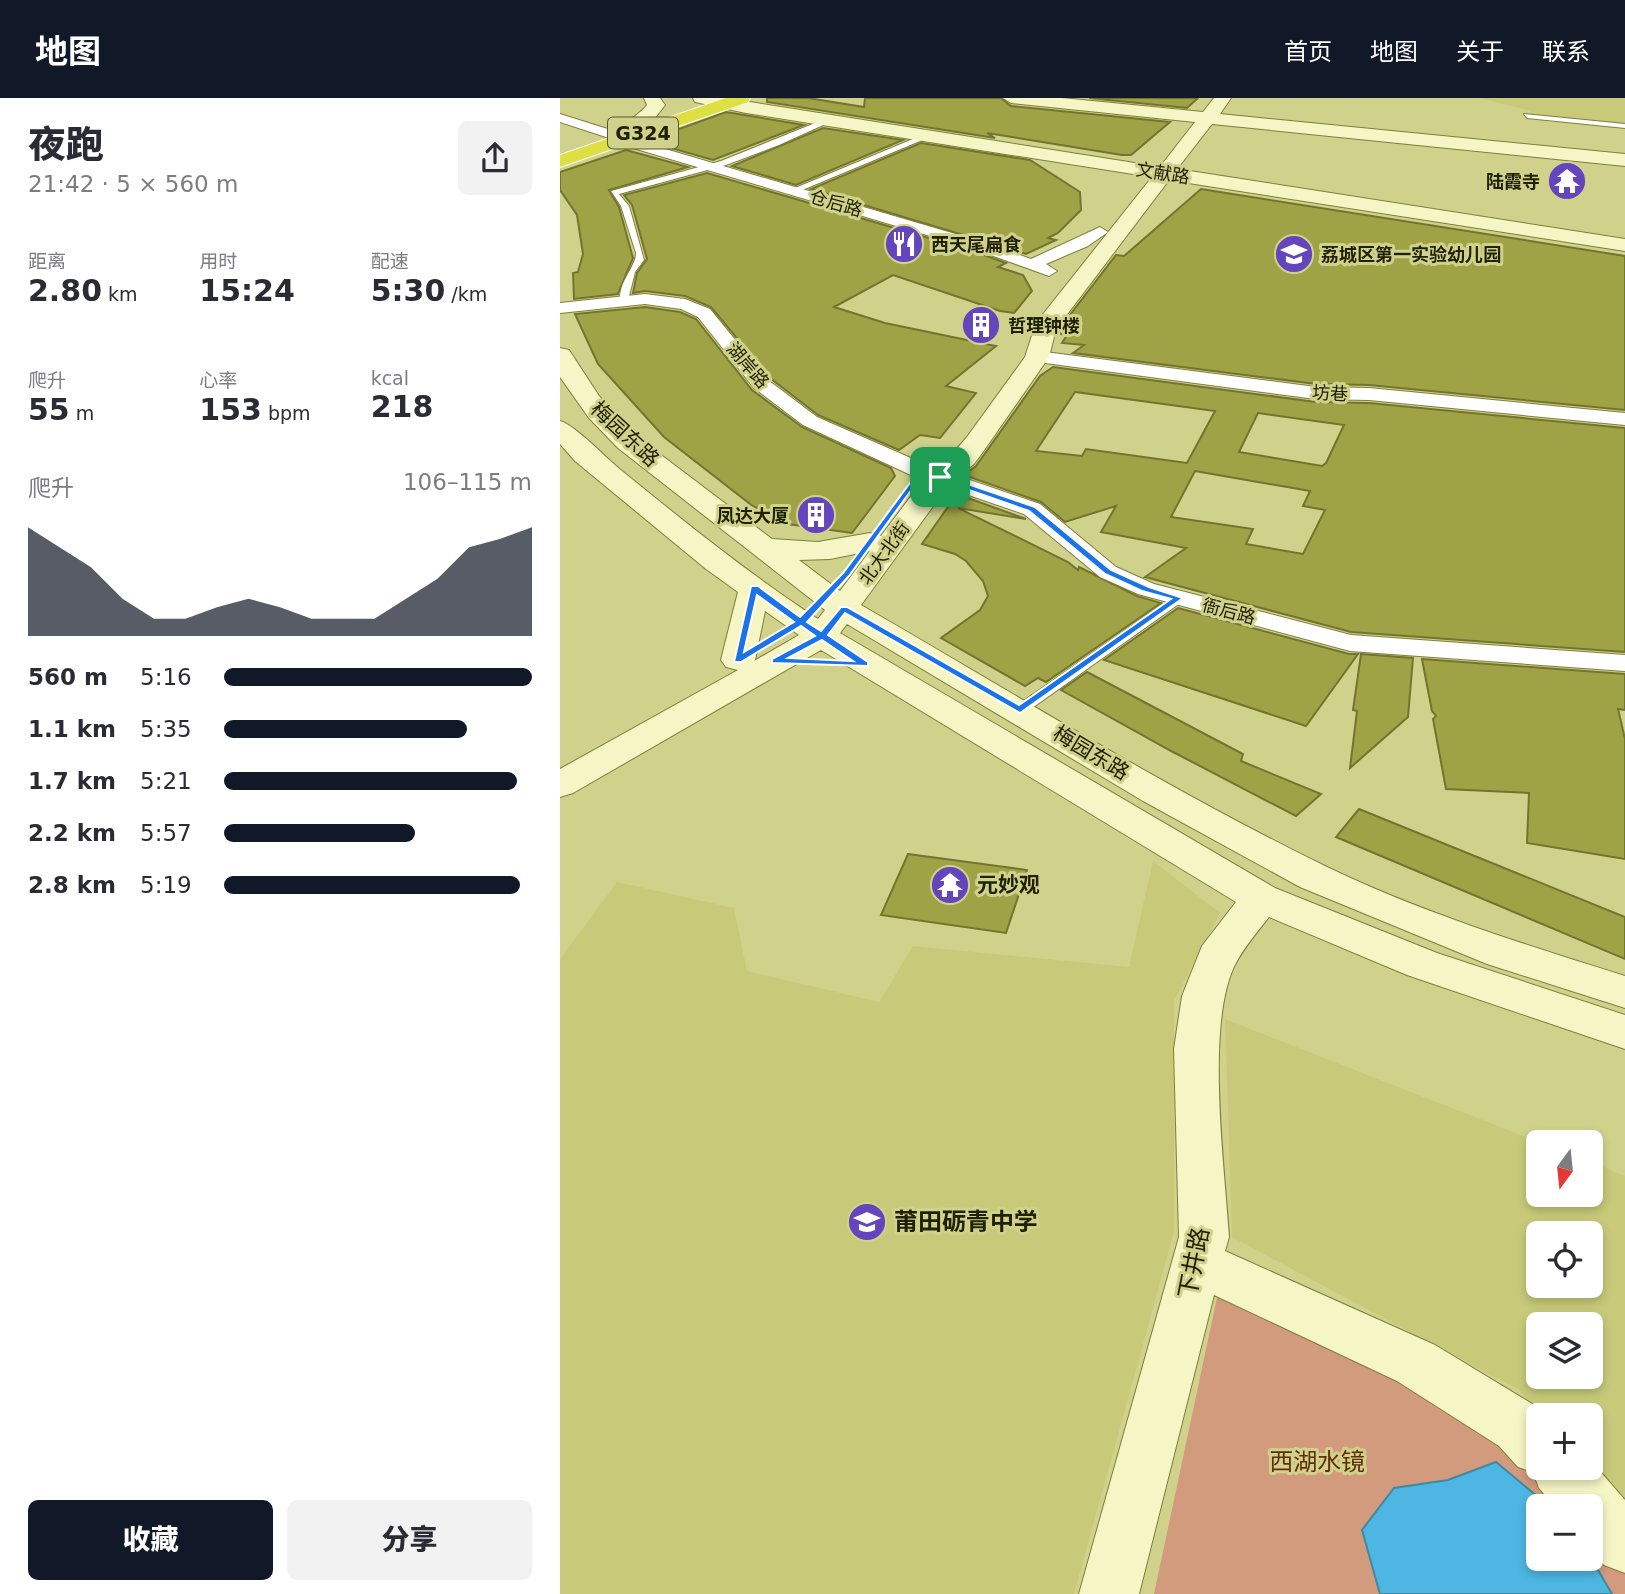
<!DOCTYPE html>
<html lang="zh">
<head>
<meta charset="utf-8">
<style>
  :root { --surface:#fff; --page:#f2f2f3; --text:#2b2b33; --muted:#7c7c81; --accent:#111827 }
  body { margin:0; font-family:"DejaVu Sans","Noto Sans SC",sans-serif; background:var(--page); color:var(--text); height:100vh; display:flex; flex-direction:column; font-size:26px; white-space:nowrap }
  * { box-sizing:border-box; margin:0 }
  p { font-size:23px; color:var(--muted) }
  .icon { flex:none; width:38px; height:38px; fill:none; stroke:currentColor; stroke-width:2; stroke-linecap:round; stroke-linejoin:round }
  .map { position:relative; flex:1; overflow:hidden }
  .panel { display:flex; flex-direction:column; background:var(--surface); width:560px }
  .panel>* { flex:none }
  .needle { width:46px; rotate:195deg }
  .tools { position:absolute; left:966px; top:1032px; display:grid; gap:14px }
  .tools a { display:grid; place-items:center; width:77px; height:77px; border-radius:10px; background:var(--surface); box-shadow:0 4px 10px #0003; font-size:35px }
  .pin { position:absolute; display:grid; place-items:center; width:60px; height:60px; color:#fff; margin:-30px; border-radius:14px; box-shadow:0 4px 10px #0006 }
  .round { display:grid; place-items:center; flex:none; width:74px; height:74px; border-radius:10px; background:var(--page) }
  .head { display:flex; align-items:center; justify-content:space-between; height:119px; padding:0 28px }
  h1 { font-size:38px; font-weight:800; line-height:52px }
  .metrics { display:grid; grid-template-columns:repeat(3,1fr); gap:10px; height:119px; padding:7px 28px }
  .metrics div { display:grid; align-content:center }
  .metrics b { font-size:30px; font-weight:800 }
  .metrics small { font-size:19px; font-weight:400 }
  .metrics p { font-size:19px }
  .chart { height:196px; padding:14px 28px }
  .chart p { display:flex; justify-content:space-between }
  .chart svg { width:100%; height:126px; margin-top:7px; fill:var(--accent); opacity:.7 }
  .cta { display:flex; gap:14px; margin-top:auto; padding:14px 28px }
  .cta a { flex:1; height:80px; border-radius:10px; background:var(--accent); color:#fff; font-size:28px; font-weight:800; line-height:80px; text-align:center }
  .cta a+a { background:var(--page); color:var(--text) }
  ul { padding:0 28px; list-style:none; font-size:23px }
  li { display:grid; grid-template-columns:112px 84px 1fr; align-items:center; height:52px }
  li i { height:18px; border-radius:9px; background:var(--accent) }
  header { display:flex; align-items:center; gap:42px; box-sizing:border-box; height:98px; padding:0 35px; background:var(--accent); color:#fff }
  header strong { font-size:33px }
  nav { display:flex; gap:38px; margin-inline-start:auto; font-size:24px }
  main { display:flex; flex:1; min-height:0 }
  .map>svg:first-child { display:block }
</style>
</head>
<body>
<header>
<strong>地图</strong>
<nav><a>首页</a><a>地图</a><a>关于</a><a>联系</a></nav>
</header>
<main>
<section class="panel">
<div class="head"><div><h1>夜跑</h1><p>21:42 · 5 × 560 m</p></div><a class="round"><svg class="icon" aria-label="share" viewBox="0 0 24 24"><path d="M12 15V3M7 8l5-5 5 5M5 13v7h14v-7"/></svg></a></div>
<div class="metrics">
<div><p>距离</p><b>2.80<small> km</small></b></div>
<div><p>用时</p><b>15:24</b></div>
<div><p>配速</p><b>5:30<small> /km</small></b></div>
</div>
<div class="metrics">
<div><p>爬升</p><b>55<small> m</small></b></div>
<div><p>心率</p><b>153<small> bpm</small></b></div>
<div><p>kcal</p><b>218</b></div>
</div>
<div class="chart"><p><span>爬升</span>106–115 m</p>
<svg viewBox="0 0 160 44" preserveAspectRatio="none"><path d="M0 44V6L10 13L20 20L30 31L40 38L50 38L60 34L70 31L80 34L90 38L100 38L110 38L120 31L130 24L140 13L150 10L160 6V44z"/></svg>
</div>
<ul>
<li><b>560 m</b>5:16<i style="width:100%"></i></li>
<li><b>1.1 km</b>5:35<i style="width:79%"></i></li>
<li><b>1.7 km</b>5:21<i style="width:95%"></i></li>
<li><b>2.2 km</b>5:57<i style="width:62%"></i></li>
<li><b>2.8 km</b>5:19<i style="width:96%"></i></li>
</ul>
<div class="cta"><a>收藏</a><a>分享</a></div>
</section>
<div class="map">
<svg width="1065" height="1496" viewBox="0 0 1065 1496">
  <rect width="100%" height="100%" fill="#d0d28b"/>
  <g fill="#c8ca7a" fill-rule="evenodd">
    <polygon points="919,0 1065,0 1065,27 969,17 971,13"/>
    <polygon points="593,763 660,815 614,903 614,1134 514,1496 0,1496 0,861 57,784 174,810 187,873 319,904 353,848 569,869"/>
    <path d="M 665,921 L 981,1045 L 978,1045 L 978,1097 L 1031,1097 L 1031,1064 L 1065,1078 L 1065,1411 L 1031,1370 L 1031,1318 L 982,1318 L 959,1292 L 672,1139 ZM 978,1136 L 1031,1136 L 1031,1188 L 978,1188 ZM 978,1227 L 1031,1227 L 1031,1279 L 978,1279 Z"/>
  </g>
  <path fill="#d29b7d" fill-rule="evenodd" d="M 662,1176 L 959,1329 L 978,1349 L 978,1370 L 999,1370 L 1065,1446 L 1065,1496 L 594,1496 ZM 978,1409 L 1031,1409 L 1031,1461 L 978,1461 Z"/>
  <polygon fill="#4eb6e3" stroke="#408aa0" stroke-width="2" points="936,1364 990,1409 978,1409 978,1461 1031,1460 1052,1496 820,1496 802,1432 834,1390 888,1382"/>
  <g fill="#a0a246" stroke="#73742e" stroke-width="2" fill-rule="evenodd">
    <polygon points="207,0 248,0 304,9 305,0 441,0 451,8 610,24 571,57 562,57 427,35 435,40 207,4"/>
    <polygon points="529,0 638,0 627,10"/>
    <polygon points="166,14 244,27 153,62 86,43"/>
    <polygon points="263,30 343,42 236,87 172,68"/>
    <polygon points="361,45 470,62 520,94 521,112 498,135 488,140 496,142 466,156 251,91"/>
    <polygon points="66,52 128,69 49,92 59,109 73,160 58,196 14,201 13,175 18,174 23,156 17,117 0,92 0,74"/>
    <polygon points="147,75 413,153 446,165 438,169 463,177 472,193 454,215 440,213 333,177 274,209 325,225 436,248 386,288 416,295 380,340 360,337 339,352 258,317 210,280 151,209 125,198 85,193 73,195 77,175 87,161 72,107 64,97"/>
    <polygon points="641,91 1065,158 1065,312 809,287 756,286 513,255 524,247 502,245 507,237 499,236 503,226 556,157 564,158"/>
    <polygon points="85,209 120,214 136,221 192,292 242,329 331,370 335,378 292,435 220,425 190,406 104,339 38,266 15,216"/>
    <path d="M 493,269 L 756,304 L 809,305 L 1065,330 L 1065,554 L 791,534 L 585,479 L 626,450 L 541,434 L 556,408 L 505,424 L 481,404 L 404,377 L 416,368 L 480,278 ZM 515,294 L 655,313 L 627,365 L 526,351 L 522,358 L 476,353 ZM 698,315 L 784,327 L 766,365 L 762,368 L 679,354 ZM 635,373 L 750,393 L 743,408 L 765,412 L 743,456 L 686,446 L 693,431 L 611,419 Z"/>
    <polygon points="397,396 466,421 398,410 508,464 518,472 519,469 577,498 601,505 486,584 478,580 465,588 381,540 420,512 428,498 423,483 406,463 395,456 362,446"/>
    <polygon points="618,510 789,556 798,556 746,628 544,562"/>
    <polygon points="801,556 853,560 848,619 790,670 797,613 793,612"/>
    <polygon points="862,561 1065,576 1065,612 1058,611 1065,641 1065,761 967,745 969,695 886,691 873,621 876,618 872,613"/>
    <polygon points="527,574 683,656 681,663 761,696 736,718 613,654 501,592"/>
    <polygon points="799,711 1065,819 1065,861 776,739"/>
    <polygon points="348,756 467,772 446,835 321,817"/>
  </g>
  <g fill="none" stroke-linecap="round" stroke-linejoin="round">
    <g stroke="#7e7f39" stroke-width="2">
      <g id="lane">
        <polygon points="964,16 1065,26 1065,30 967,20"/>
        <path d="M 265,21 L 272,23 L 219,47 L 166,67 L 59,96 L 69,108 L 84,162 L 75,174 L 68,202 L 60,204 C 58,184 76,169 76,155 L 61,108 L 51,93 L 161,63 Z"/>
        <polygon points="365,36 372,38 235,95 228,93"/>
        <polygon points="618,496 624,500 623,503 465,615 455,615 453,612 455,609"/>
      </g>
    </g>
    <g stroke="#7e7f39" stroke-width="2">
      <g id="street">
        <polygon points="0,16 54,33 56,36 49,40 0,24"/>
        <polygon points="61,38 426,145 471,161 540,129 548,134 528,148 486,166 497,173 489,178 414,151 56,45 56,39"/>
        <polygon points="85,196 125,201 150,211 208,282 257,319 369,368 480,406 556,469 594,486 791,537 1065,557 1065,573 790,553 578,496 540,479 464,416 353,378 243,327 194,290 138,219 121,211 85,206 0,215 0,205"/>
        <polygon points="477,253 756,289 809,290 1065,315 1065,327 809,302 756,301 470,263 468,259 470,255"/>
      </g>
    </g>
    <g stroke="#7e7f39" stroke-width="2">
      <g id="secondary">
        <path d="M 84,0 L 100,0 L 105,7 C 95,20 83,38 65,34 L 62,30 C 69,21 80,16 87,7 Z"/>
        <path d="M 133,0 L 164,0 L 600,69 L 635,24 L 451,5 L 443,0 L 502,0 L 643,14 L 654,0 L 671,0 L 660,16 L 1065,56 L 1065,68 L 652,26 L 617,71 L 1065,141 L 1065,153 L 609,82 L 496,231 L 489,259 L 425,351 L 414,366 L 390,385 L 301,507 C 455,596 607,691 767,769 C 860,814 966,847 1065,878 L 1065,910 L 927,866 L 740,789 L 583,703 L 287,526 L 280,535 L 715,790 L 877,855 L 1065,917 L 1065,951 L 847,877 L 709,819 C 698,833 686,847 677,863 C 644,921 665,1070 669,1139 L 665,1153 L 875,1247 L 979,1310 L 986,1318 L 978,1318 L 978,1370 L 1031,1370 L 1031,1363 L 1065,1402 L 1065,1475 L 1044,1467 L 1031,1451 L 1031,1409 L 995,1409 L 979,1390 L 973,1374 L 958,1369 L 939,1348 L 837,1283 L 654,1197 L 579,1496 L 519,1496 L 619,1139 L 614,951 L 622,898 L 642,848 L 676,804 L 261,552 L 13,695 L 0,699 L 0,671 L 178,572 L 166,569 L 161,562 L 178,494 L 146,471 L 15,363 L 0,346 L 0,323 C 15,327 47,361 62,373 C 126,425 189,476 258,521 L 265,512 L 58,350 L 29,320 L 0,279 L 0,250 L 9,252 L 39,298 L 76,338 L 212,441 L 258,444 L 310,435 L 321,438 L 370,373 L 394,354 L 407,339 L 465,259 L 476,225 L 592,79 L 186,15 L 135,4 ZM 310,453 L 280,493 L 239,462 L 270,461 ZM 205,513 L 239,537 L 194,563 L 195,562 Z"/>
      </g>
    </g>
    <g stroke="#fff" stroke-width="2">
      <polygon id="highway" points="166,0 190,0 188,4 0,69 0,57"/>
    </g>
    <use href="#lane" fill="#fff" fill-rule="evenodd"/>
    <use href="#street" fill="#fff" fill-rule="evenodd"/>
    <use href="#secondary" fill="#f5f5c6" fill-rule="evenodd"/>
    <use href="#highway" fill="#dedf42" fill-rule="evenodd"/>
  </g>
  <path fill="#1a73e8" stroke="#fff" stroke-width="2" fill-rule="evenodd" d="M 361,370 L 475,409 L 551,472 L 589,489 L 623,500 L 460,615 L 285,515 L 268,537 L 308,564 L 308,568 L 212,565 L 212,561 L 255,538 L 241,528 L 181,564 L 174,564 L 191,488 L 198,488 L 240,519 L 283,475 ZM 363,376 L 469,413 L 545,476 L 582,493 L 611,501 L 459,607 L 287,509 L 281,509 L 261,533 L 247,524 L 289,478 ZM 197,497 L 234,524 L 184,554 ZM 262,542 L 293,563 L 228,560 Z"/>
  <defs>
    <g id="temple-disc" transform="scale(2.0125)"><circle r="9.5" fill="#6445be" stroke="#d0d28b"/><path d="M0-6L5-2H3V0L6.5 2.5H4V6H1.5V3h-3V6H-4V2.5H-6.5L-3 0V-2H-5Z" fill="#fff"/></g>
    <g id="restaurant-disc" transform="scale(2.0125)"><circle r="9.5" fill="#6445be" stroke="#d0d28b"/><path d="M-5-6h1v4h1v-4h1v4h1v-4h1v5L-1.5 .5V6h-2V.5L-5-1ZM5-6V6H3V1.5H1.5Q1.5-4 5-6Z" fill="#fff"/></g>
    <g id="school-disc" transform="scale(2.0125)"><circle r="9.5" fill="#6445be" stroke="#d0d28b"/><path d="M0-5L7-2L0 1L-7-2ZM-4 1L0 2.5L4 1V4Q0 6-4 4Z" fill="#fff"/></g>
    <g id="building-disc" transform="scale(2.0125)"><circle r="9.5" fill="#6445be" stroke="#d0d28b"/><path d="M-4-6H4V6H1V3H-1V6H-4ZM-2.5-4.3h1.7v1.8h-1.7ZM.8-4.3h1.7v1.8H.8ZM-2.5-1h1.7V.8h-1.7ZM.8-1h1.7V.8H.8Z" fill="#fff"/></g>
  </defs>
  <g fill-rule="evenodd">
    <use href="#temple-disc" x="1007" y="83"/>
    <use href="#restaurant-disc" x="344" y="146"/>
    <use href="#school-disc" x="734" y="156"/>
    <use href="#building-disc" x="421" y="227"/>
    <use href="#building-disc" x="256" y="417"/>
    <use href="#temple-disc" x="390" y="787"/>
    <use href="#school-disc" x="307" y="1124"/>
  </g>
  <g text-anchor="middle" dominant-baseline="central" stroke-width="6" stroke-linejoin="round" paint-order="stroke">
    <g font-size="18" fill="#212205" stroke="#d0d28b">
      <text transform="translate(603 75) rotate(9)">文献路</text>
      <text transform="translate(276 105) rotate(16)">仓后路</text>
      <text transform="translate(188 267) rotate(49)">湖岸路</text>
      <text transform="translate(770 295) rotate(3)">坊巷</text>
      <text transform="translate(324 455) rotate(-54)">北大北街</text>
      <text transform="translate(669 513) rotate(15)">衙后路</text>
    </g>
    <g font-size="18" font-weight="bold" fill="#212205" stroke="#d0d28b" text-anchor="start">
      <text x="980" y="83" text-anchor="end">陆霞寺</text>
      <text x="371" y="146">西天尾扁食</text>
      <text x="761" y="156">荔城区第一实验幼儿园</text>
      <text x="448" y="227">哲理钟楼</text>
      <text x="229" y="417" text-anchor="end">凤达大厦</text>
    </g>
    <rect fill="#d0d28b" stroke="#56572d" stroke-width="2" x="48" y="19.5" width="70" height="31" rx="5"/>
    <g font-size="19" font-weight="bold" fill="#212205">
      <text x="83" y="35">G324</text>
    </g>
    <g font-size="21" fill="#212205" stroke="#d0d28b">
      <text transform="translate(65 336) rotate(43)">梅园东路</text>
      <text transform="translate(531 655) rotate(31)">梅园东路</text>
    </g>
    <g font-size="21" font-weight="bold" fill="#212205" stroke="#d0d28b" text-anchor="start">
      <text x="417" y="787">元妙观</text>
    </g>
    <g font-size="24" font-weight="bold" fill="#212205" stroke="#d0d28b" text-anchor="start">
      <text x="334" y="1124">莆田砺青中学</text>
    </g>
    <g font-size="24" fill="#212205" stroke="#d0d28b">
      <text transform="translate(634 1165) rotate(-79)">下井路</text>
    </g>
    <g font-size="24" fill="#612d0a" stroke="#d0d28b">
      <text x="757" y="1364">西湖水镜</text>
    </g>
  </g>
</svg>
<div class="tools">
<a><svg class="needle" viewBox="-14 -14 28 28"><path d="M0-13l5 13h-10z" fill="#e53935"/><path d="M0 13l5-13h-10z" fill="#7c7c81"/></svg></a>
<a><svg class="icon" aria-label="locate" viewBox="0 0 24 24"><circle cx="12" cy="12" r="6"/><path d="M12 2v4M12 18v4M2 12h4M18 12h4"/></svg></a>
<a><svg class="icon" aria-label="layers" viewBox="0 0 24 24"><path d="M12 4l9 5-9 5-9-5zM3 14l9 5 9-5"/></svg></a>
<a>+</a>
<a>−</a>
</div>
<div class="pin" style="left:380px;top:379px;background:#1e9e55"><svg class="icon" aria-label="arrive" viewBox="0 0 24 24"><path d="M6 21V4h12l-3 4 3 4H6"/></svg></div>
</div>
</main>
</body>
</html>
